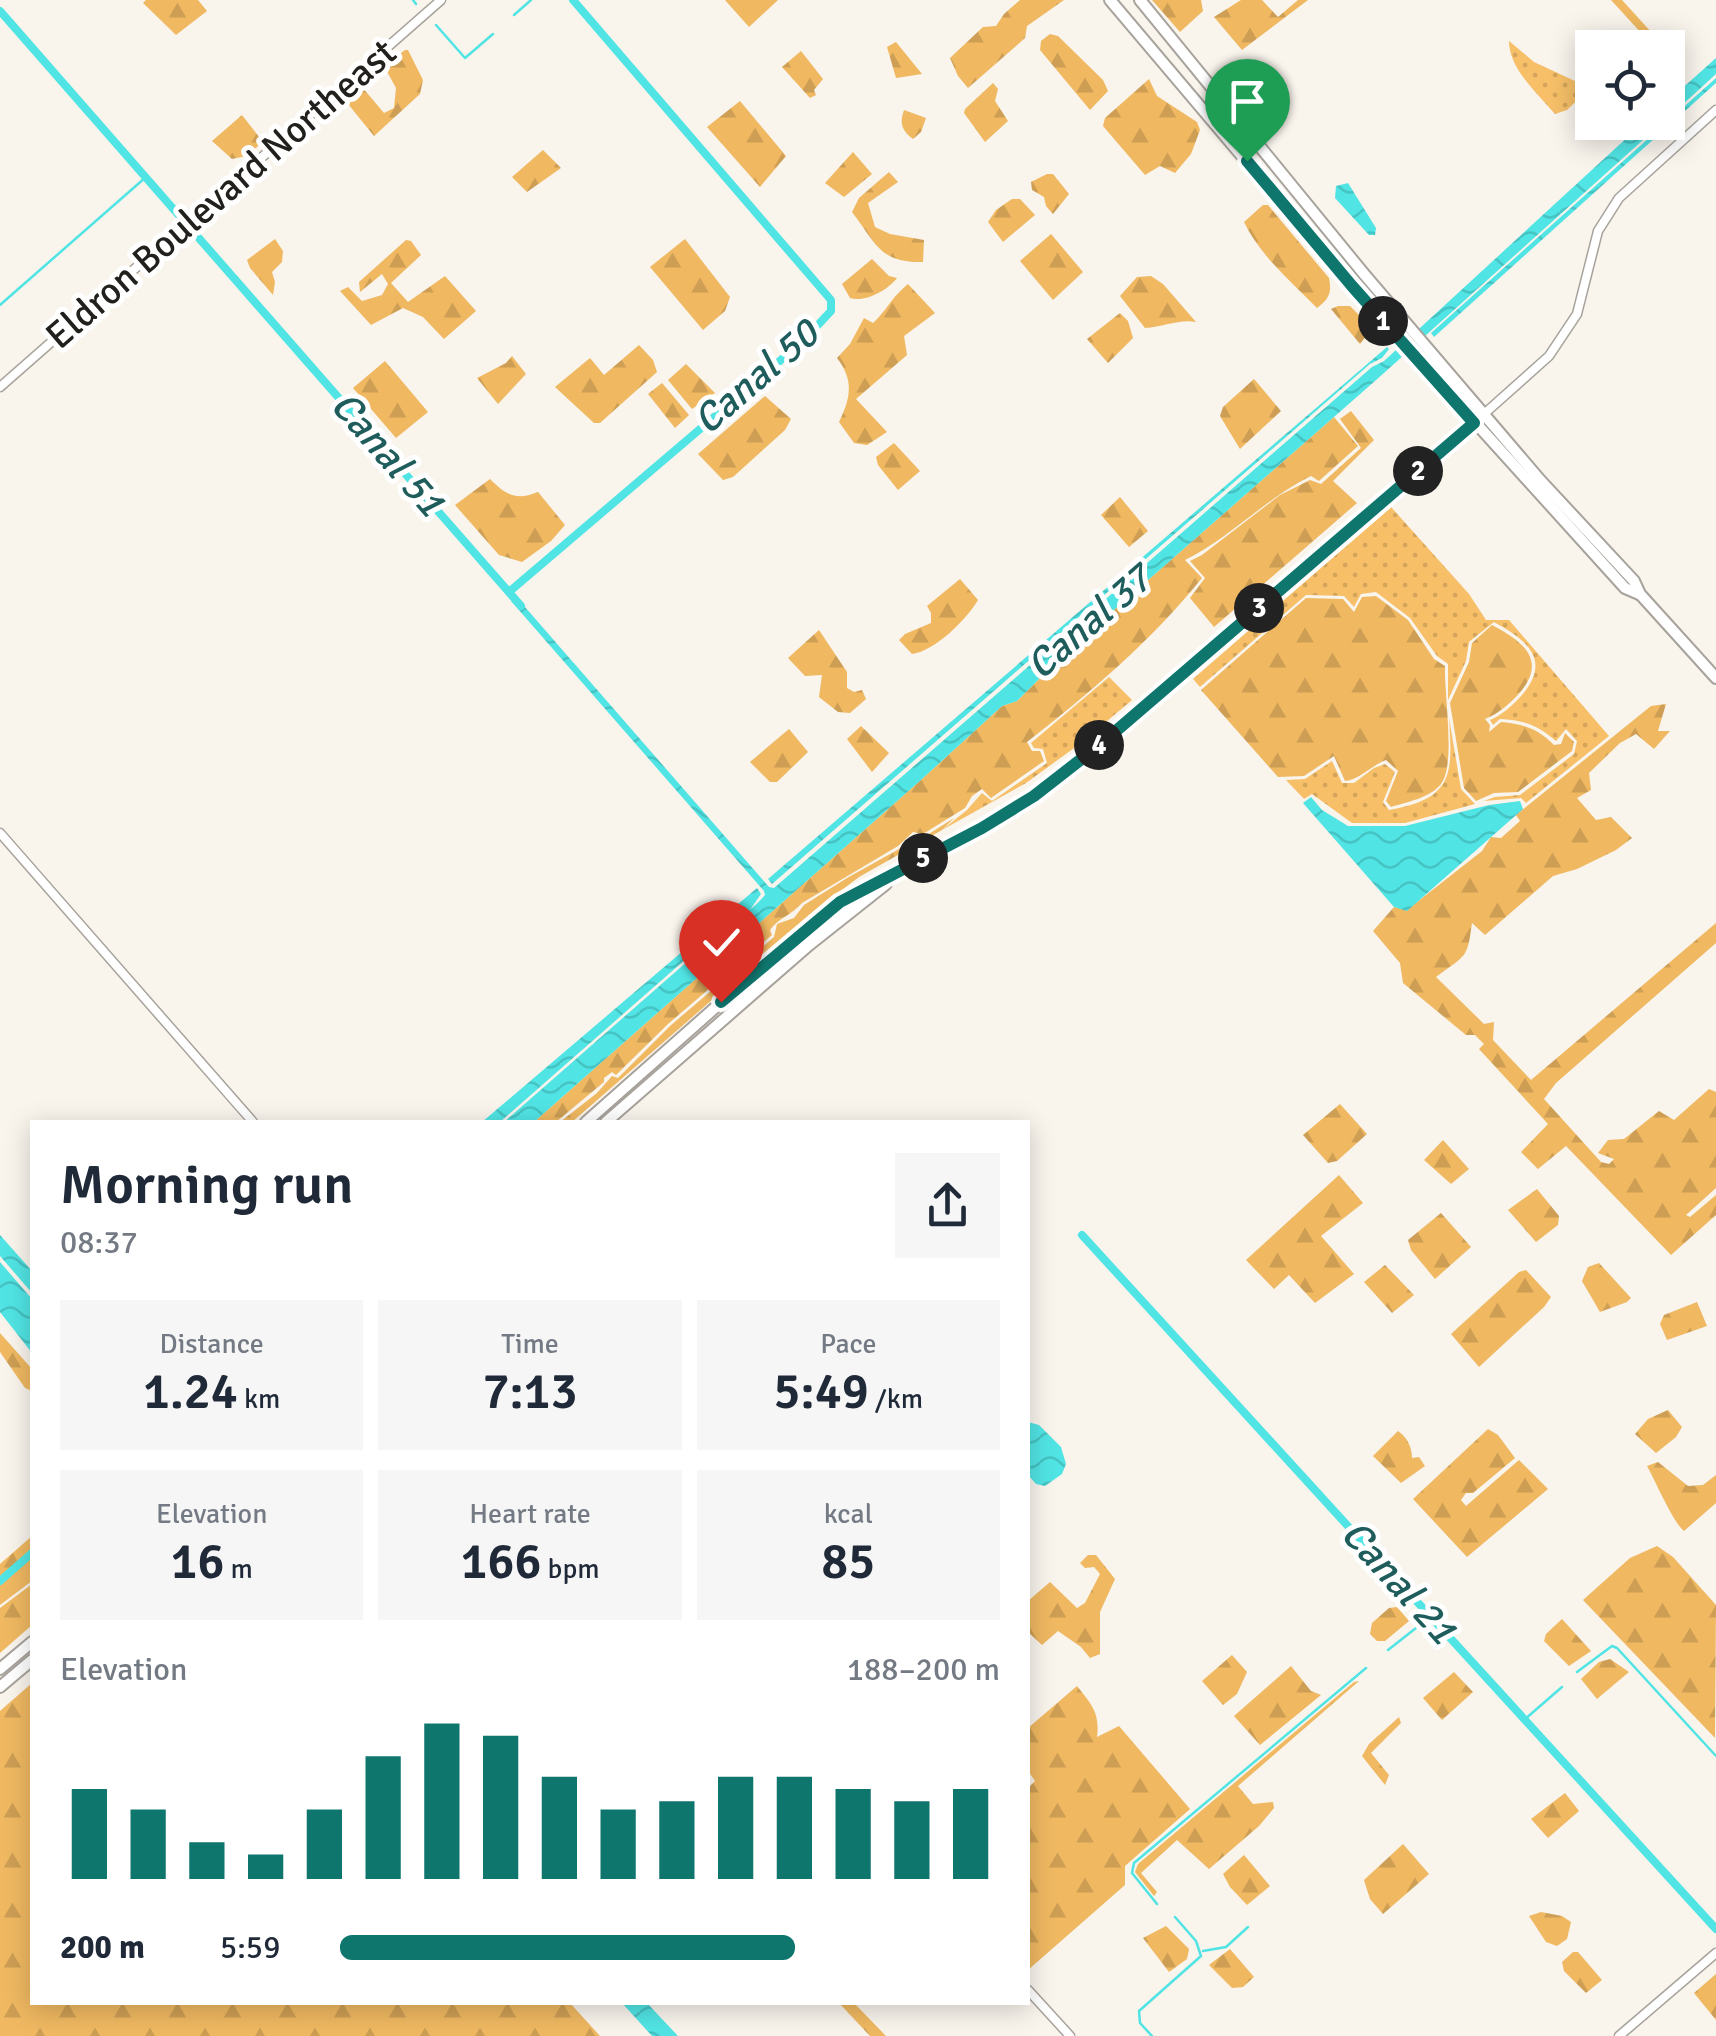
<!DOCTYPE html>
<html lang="en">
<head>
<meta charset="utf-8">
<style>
  :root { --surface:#fff; --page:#f6f6f7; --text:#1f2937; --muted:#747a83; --accent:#0f766e }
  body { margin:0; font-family:Signika,sans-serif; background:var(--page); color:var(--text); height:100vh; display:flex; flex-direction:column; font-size:38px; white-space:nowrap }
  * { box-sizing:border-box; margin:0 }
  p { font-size:32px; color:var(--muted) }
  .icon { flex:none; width:55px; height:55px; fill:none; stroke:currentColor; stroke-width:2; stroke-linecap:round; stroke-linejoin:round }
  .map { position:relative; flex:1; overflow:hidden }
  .drawer { position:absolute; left:30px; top:1120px; width:1000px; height:885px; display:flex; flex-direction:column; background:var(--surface); border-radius:0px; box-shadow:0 5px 25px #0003 }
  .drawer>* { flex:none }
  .tools { position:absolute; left:1575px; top:30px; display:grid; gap:20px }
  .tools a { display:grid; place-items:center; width:110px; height:110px; border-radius:0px; background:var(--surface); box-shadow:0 5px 25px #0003; font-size:50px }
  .pin { position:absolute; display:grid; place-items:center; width:85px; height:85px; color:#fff; margin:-102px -42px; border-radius:50% 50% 50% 0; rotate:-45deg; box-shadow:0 0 10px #0007 }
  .pin .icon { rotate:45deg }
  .km { position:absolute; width:50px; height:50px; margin:-25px; border-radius:50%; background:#222; color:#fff; font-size:28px; line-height:50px; text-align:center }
  .round { display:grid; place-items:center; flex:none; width:105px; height:105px; border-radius:0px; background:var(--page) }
  .overview { display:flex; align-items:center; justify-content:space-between; height:170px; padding:0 30px }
  h1 { font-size:55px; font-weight:600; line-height:75px }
  .metrics { display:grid; grid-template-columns:repeat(3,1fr); gap:15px; height:170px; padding:10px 30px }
  .metrics div { display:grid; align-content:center; border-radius:0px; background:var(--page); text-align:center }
  .metrics b { font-size:50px; font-weight:600 }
  .metrics small { font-size:28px; font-weight:400 }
  .metrics p { font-size:28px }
  .chart { height:280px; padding:20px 30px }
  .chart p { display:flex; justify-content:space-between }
  .chart svg { width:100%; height:180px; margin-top:10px; stroke:var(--accent); stroke-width:6 }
  ul { padding:0 30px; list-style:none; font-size:32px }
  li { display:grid; grid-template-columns:160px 120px 1fr; align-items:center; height:75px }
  li i { height:25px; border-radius:12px; background:var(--accent) }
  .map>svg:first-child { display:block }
</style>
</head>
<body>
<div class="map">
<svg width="1716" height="2036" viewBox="0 0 1716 2036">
  <defs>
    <pattern id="grass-dots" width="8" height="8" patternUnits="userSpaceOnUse" patternTransform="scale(2.5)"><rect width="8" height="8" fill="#f6bf68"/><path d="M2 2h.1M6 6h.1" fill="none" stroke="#d3a45a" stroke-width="1.8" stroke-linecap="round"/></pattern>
    <pattern id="forest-firs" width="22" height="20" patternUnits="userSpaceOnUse" patternTransform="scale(2.5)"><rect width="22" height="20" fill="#efb861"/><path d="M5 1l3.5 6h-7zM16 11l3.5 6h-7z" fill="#cd9e54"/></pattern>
    <pattern id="water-waves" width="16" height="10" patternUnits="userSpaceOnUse" patternTransform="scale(2.5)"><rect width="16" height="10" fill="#51e4e4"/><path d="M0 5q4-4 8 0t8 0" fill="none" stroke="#46c3c3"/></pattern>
  </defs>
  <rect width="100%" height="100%" fill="#f9f4ec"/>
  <g fill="url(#grass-dots)">
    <path d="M 1509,41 L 1534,62 L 1590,88 L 1567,110 L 1555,114 C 1538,94 1509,69 1509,41 Z"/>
    <path d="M 1391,507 L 1469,594 L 1486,620 L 1509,620 L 1609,736 L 1526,803 L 1521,798 L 1484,801 L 1495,797 L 1520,795 L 1574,754 L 1577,741 L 1566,729 L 1556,741 C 1539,726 1524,720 1500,719 L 1493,725 L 1490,720 C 1502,715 1513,705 1522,695 C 1552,660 1527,640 1494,622 L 1469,642 L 1466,661 L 1448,700 L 1448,664 L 1437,656 L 1410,618 L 1376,592 L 1361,594 L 1354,607 L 1344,596 L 1306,595 L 1200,687 L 1193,679 Z"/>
    <polygon points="1109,677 1132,700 1081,743 1026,783 942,830 967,810 982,793 992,801 1047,763 1043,749 1034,748 1031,743"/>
    <path d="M 1449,718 L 1461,789 L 1475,804 L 1405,823 L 1352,823 L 1312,794 L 1304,799 L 1286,780 L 1305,779 L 1332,761 L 1342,783 L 1354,783 L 1374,768 L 1385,764 L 1395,772 L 1383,802 L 1389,810 C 1453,799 1453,775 1449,718 Z"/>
  </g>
  <g fill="url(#forest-firs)">
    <polygon points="146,0 198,0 207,11 176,35 143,3"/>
    <polygon points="725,0 778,0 749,27"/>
    <polygon points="1020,0 1064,0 1027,26 1025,38 968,88 958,76 950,58 983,27 996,26 1004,14"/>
    <polygon points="1152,0 1201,0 1203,11 1180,32"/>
    <polygon points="1241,0 1262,0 1278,17 1298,0 1308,0 1242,50 1214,17"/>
    <polygon points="1611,0 1622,0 1663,45 1661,47 1654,47"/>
    <polygon points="1050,34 1058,36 1103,80 1108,91 1090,110 1040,50 1041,41"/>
    <polygon points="896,42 922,74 896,78 887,47"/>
    <polygon points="405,50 408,50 423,80 420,94 374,136 344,99 362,87 384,113 394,108 396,88 384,66"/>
    <polygon points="801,51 823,79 814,90 816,95 810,98 782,67"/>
    <polygon points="1149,79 1157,96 1197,122 1200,130 1191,154 1175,173 1160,166 1145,175 1103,126 1105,118"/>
    <polygon points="993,83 998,89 995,101 1008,121 985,142 964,113 965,109"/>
    <polygon points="740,101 786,156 760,187 707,127"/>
    <path d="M 904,110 L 926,118 L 921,132 L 913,139 C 902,131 899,123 904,110 Z"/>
    <polygon points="242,115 263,142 246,156 232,159 212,141"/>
    <polygon points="543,150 561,168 527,192 512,177"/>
    <polygon points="853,152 872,174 844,197 825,183"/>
    <path d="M 889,172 L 898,182 L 868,203 L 875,227 L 890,234 L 924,240 L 923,262 C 879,263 876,243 852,212 L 859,198 Z"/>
    <polygon points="1047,174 1053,174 1069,194 1053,214 1046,206 1044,197 1032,190 1031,182"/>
    <polygon points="1012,199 1020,199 1035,215 1003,242 988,222 996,210"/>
    <path d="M 1263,205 L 1268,205 L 1329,278 C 1332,293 1329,299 1317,308 C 1290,280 1261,257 1244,222 Z"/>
    <polygon points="1051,234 1083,272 1053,300 1020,261"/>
    <polygon points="275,239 283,251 282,262 272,272 275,282 273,295 250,268 247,260"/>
    <polygon points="685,239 730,297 725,311 703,330 650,267"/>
    <polygon points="406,240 411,241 421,255 391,283 408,302 445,276 476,311 444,339 423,317 403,308 371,325 340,291 348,287 362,301 382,295 388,284 382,274 360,292 359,282"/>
    <path d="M 872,259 L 889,276 L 897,278 C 888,290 865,303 850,298 L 842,284 Z"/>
    <path d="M 1151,276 L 1163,284 L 1196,322 C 1179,319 1163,327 1145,328 L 1120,296 L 1137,277 Z"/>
    <path d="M 908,284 L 935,313 L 904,336 L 907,355 L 856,399 L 887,432 L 867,445 L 854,443 L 839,422 C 851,398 854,380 837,358 L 850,344 L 864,318 L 873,323 C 888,309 890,299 908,284 Z"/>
    <polygon points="1338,306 1350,306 1361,317 1367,335 1360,344 1331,309"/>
    <polygon points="1120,313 1128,321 1133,338 1108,363 1087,339"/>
    <polygon points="639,345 653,360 657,372 600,423 594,423 555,387 590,358 604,375"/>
    <polygon points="512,356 526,374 498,404 477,378 506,363"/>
    <polygon points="385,361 428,412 396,438 353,388"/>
    <polygon points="686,364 715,393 692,409 668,380"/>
    <polygon points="1254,379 1281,411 1240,449 1220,416 1223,407"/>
    <polygon points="662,383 689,415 675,428 648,394"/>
    <polygon points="765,396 791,419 785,430 733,477 723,480 698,454"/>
    <polygon points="1351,411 1374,440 1333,481 1357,503 1214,627 1190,598 1205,578 1190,561 1202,555 1280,495 1310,480 1321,484 1361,448 1340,419"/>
    <path d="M 1334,417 L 1358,446 L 1319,481 L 1311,476 C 1263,500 1229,539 1185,560 L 1202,578 C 1152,640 1090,693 1027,742 L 1032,751 L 1040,751 L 1044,761 L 991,798 L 982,789 L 972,796 L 965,808 L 923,834 L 913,832 L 898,846 L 802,903 C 792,915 778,918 770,930 L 772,935 L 668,1024 L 616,1075 L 612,1072 L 604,1078 L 604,1082 L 556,1122 L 534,1122 L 922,779 L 1002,706 L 1017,701 L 1066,652 Z"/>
    <polygon points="894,443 920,471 898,490 878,465 876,457"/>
    <path d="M 490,479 C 506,495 516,501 538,492 L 565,525 L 551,541 L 522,562 L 499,555 L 455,505 Z"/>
    <polygon points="1120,497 1148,531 1129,547 1101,515"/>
    <path d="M 960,579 L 978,600 C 966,620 935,651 912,654 L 899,640 L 905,634 L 931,623 L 931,613 L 927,606 Z"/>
    <path d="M 1376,596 L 1408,620 L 1434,659 L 1445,666 C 1444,694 1456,764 1441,784 C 1430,798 1407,802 1391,807 L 1386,801 L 1398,771 L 1386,760 C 1372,765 1359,780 1345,781 L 1334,756 L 1304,776 L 1278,777 L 1201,690 L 1306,598 L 1343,599 L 1354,612 L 1362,597 Z"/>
    <path d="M 1492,625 C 1520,640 1547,658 1522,690 C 1512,702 1500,713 1485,719 L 1490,725 L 1489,732 L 1501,722 C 1524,724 1538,729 1554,745 L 1561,744 L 1565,733 L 1574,742 L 1572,751 L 1518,792 L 1494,793 L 1476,801 L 1464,788 L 1450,703 L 1469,662 L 1472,643 Z"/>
    <polygon points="819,630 847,672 847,688 854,692 862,690 866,699 850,713 838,712 819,697 822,675 805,676 788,658"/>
    <path d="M 1666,704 L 1658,731 L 1670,731 L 1654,749 L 1636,734 L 1620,743 L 1589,773 L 1591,790 L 1577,798 L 1596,820 L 1611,817 L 1632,838 L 1616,850 L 1577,869 L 1553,876 L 1485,935 L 1472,923 C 1467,959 1467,954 1436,977 L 1484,1024 L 1494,1022 L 1493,1040 L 1531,1080 L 1716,923 L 1716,943 L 1556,1083 L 1544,1099 L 1601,1162 L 1609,1164 L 1614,1159 L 1598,1153 L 1608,1140 L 1624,1139 L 1659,1111 L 1674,1120 L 1709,1089 L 1716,1092 L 1716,1188 L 1686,1215 L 1690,1217 L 1716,1195 L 1716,1215 L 1671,1255 L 1566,1146 L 1538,1169 L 1521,1152 L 1548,1124 L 1479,1049 L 1484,1044 L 1475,1035 L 1466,1035 L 1403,983 L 1400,963 L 1373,931 L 1394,907 L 1407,910 L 1482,851 L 1491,837 L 1501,838 L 1520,821 L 1516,815 L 1651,706 Z"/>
    <polygon points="861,726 889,753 872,772 847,739"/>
    <polygon points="789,729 808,752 777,782 770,782 750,762"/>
    <polygon points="954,818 942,830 859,877 814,911 572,1122 560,1122 597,1093 612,1076 618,1078 670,1026 774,937 777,924 794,918 804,905 847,878 899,849 914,835 924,837"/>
    <polygon points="1340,1104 1367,1134 1337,1161 1328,1163 1303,1135"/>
    <polygon points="1443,1140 1469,1169 1451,1184 1424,1160"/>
    <polygon points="1339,1175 1363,1203 1321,1236 1354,1274 1315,1303 1289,1275 1274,1289 1246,1260"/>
    <polygon points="1537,1189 1559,1216 1558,1225 1536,1242 1508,1210"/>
    <polygon points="1441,1213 1471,1247 1435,1279 1411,1250 1408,1240"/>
    <polygon points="1599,1263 1631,1298 1627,1302 1600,1312 1582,1281 1588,1267"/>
    <polygon points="1385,1265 1414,1295 1392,1313 1364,1282"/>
    <polygon points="1526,1270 1551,1297 1544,1307 1479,1367 1451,1334 1519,1272"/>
    <polygon points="1697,1302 1707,1326 1667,1340 1660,1324 1664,1315"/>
    <polygon points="0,1333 32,1369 32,1391 25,1388 0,1352"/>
    <polygon points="1668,1410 1682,1427 1676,1437 1656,1453 1635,1434 1648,1419"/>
    <polygon points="1488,1429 1498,1435 1515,1458 1473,1493 1466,1493 1461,1500 1466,1506 1519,1460 1548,1489 1467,1557 1413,1499"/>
    <path d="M 1398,1431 C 1407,1437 1412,1447 1412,1458 L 1419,1457 L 1425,1466 L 1401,1483 L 1373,1456 Z"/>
    <path d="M 1658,1462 L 1688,1486 L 1703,1485 L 1716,1475 L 1716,1503 L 1684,1531 C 1673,1522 1656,1482 1647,1466 Z"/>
    <polygon points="32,1536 32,1581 0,1605 0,1564"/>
    <polygon points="1657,1546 1673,1557 1716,1605 1715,1738 1583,1600 1630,1558"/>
    <polygon points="1088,1555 1096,1555 1115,1579 1100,1612 1100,1654 1090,1658 1081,1647 1058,1631 1042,1645 1028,1632 1028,1601 1050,1582 1077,1608 1085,1603 1100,1574 1094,1567 1085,1568 1080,1563"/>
    <polygon points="32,1584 32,1625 0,1653 0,1608"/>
    <polygon points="1397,1607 1409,1621 1385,1641 1377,1641 1370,1634 1372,1623 1389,1608"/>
    <polygon points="1562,1619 1591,1651 1569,1666 1544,1641 1546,1634"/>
    <polygon points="1232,1655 1247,1672 1237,1694 1223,1705 1202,1681"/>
    <polygon points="1610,1659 1629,1672 1597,1699 1581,1679 1599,1662"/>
    <polygon points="1291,1666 1311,1691 1321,1695 1260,1745 1234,1716"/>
    <polygon points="1454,1672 1473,1692 1442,1720 1423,1698"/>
    <polygon points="1359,1681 1238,1786 1253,1804 1273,1802 1274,1808 1259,1826 1209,1869 1177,1840 1141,1873 1157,1892 1154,1896 1135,1872 1138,1864 1354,1682"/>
    <polygon points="32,1683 32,2002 570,2003 600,2036 0,2036 0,1711"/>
    <path d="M 1077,1686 C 1092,1705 1100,1713 1097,1737 L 1119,1726 L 1190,1809 L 1125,1866 L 1125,1885 L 1028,1970 L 1028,1788 L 1035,1781 L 1028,1771 L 1028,1728 Z"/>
    <polygon points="1399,1717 1401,1723 1371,1753 1389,1775 1385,1785 1362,1756 1369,1744"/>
    <polygon points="1565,1793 1579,1811 1548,1838 1531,1819"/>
    <polygon points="1403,1844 1429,1874 1383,1914 1370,1899 1364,1880"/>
    <polygon points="1244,1855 1270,1886 1247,1905 1230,1887 1223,1874"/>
    <polygon points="1541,1912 1562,1916 1571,1922 1567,1939 1557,1946 1546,1942 1529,1916"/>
    <polygon points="1166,1926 1189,1949 1187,1959 1169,1972 1143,1938"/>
    <polygon points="1230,1949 1254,1977 1243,1987 1232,1988 1209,1965"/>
    <polygon points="1573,1952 1578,1952 1602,1980 1586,1993 1564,1971 1562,1962"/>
    <polygon points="1716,1974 1716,2020 1694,1993"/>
    <polygon points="839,2003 854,2003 886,2036 870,2036"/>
  </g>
  <g fill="url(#water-waves)">
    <polygon points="1716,58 1716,74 1668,118 1668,101"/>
    <polygon points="1716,78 1716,83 1434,337 1431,333"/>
    <path d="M 1643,123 L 1662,123 L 1375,381 L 1066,652 L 1017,701 L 1002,706 L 922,779 L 534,1122 L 504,1122 L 705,946 L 712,945 C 727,925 749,914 765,895 L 764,891 L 511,601 L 518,599 L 769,887 L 774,888 L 1372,367 L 1384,361 Z"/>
    <polygon points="1348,183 1376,228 1375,235 1369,235 1335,198 1336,186"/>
    <polygon points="1387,347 1389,349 1382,358 1370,364 772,884 768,879"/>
    <polygon points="1311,797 1322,810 1348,826 1405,826 1489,805 1520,801 1523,809 1407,911 1394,907 1303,803"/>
    <polygon points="757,888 761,894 750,910 710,942 703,944 500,1122 482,1122"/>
    <polygon points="0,1235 32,1271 32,1293 0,1256"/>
    <polygon points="0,1262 32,1299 32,1353 0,1312"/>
    <polygon points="1028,1422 1039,1425 1061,1447 1066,1464 1062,1474 1045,1486 1036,1484 1028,1475"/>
    <polygon points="622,2003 647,2003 678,2036 652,2036"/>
  </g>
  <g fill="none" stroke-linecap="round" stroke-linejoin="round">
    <g stroke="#51e4e4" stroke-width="2.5">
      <polyline points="413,0 416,4"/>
      <polyline points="514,15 531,0"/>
      <polyline points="436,25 465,58 493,34"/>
      <polyline points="0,305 146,177"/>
      <polyline points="1388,1650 1430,1617"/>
      <polyline points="1577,1672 1612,1646 1617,1648 1716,1756"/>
      <polyline points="1524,1720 1562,1687"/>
      <polyline points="1157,1904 1132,1873 1134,1863 1366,1668"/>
      <polyline points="1203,1951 1226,1947 1248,1927"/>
      <polyline points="1152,2036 1140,2023 1139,2011 1201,1956 1196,1941 1175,1917"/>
    </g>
    <g stroke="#51e4e4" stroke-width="8">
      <polyline points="0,11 521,606"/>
      <polyline points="509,592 802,342 831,311 831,300 573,0"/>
      <polyline points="1082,1235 1716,1929"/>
      <polyline points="0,1581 32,1553"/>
    </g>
    <g stroke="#a7a29b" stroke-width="11">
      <g id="minor">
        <polyline points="0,387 441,0"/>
        <polyline points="1484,414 1549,356 1577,314 1598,231 1619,198 1716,110"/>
        <polyline points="0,833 253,1122"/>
        <polyline points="1028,1990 1070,2036"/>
        <polyline points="1619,2036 1716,1953"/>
      </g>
    </g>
    <g stroke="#a7a29b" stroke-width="14">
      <g id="major">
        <polyline points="1110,0 1352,286 1625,588 1639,594"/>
        <polyline points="1140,0 1364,274 1540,480 1634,581 1640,594 1716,678"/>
        <polyline points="586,1122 795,937 840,902 982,828 1034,795 1102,743 1484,414"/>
        <polyline points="606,1122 809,945 886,884"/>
        <polyline points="0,1669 32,1642"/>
        <polyline points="0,1687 32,1660"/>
      </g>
    </g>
    <use href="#minor" stroke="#fff" stroke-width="8"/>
    <use href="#major" stroke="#fff" stroke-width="10"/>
  </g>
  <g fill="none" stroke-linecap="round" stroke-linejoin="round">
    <g stroke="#fff" stroke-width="20">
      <polyline id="route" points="721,1002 840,902 982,828 1034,796 1102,743 1474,423 1352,286 1247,161"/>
    </g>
    <use href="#route" stroke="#0f766e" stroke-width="12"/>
  </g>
  <g text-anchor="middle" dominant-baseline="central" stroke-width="10" stroke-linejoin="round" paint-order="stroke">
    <g font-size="38" fill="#22201d" stroke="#fff">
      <text transform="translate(221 194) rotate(-41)">Eldron Boulevard Northeast</text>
    </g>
    <g font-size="40" font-style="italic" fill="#1f5c5c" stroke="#fff">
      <text transform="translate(756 377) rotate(-41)">Canal 50</text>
      <text transform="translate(388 454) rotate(49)">Canal 51</text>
      <text transform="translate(1089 622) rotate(-41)">Canal 37</text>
      <text transform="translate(1399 1582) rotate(48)">Canal 21</text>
    </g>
  </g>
</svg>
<div class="tools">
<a><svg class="icon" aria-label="locate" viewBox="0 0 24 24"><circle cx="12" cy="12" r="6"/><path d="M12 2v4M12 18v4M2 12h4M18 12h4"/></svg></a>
</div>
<div class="pin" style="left:1247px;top:161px;background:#1e9e55"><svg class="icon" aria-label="arrive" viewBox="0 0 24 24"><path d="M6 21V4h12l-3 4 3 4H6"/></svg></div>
<div class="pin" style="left:721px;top:1002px;background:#d93025"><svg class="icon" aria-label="check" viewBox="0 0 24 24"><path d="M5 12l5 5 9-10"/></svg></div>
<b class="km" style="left:1383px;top:321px">1</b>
<b class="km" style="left:1418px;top:471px">2</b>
<b class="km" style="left:1259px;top:608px">3</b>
<b class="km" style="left:1099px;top:745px">4</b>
<b class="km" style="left:923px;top:858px">5</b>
<section class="drawer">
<div class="overview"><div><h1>Morning run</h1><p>08:37</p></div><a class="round"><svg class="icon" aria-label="share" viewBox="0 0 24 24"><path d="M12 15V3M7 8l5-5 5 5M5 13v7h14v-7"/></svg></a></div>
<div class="metrics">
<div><p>Distance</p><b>1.24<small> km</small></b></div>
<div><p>Time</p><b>7:13</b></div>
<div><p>Pace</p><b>5:49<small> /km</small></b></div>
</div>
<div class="metrics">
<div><p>Elevation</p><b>16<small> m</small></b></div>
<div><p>Heart rate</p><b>166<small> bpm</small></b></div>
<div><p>kcal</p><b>85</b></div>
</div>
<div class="chart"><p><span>Elevation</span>188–200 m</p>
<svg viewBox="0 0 160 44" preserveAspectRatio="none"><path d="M5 44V22M15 44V27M25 44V35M35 44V38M45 44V27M55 44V14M65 44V6M75 44V9M85 44V19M95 44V27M105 44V25M115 44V19M125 44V19M135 44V22M145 44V25M155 44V22"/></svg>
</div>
<ul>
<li><b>200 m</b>5:59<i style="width:69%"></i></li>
</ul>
</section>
</div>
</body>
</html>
